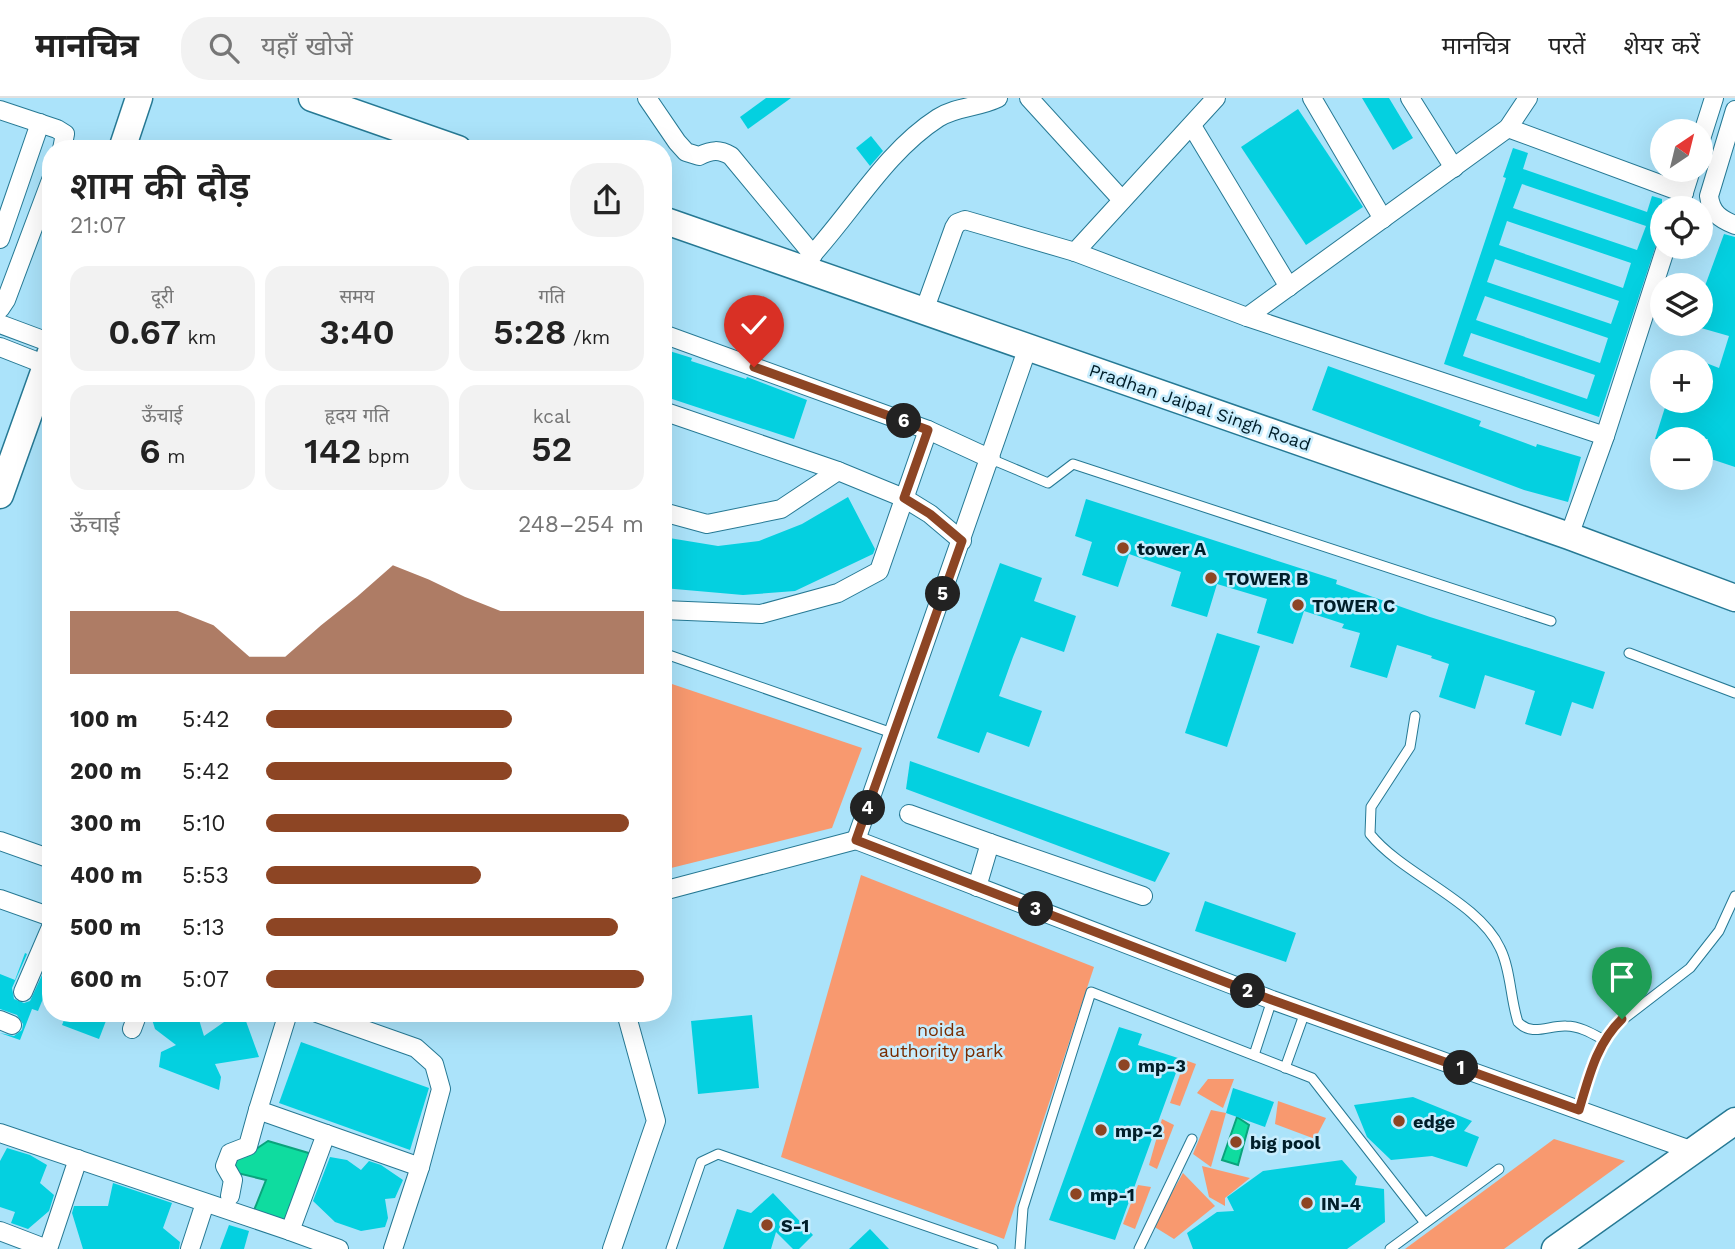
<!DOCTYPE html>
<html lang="hi">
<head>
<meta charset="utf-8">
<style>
  :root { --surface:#fff; --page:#f2f2f2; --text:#222; --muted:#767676; --line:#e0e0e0; --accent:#8d4524 }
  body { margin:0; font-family:"Work Sans","Noto Sans Devanagari",sans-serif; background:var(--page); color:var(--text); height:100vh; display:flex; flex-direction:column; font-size:26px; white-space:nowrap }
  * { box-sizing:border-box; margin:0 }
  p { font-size:23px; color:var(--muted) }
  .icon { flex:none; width:38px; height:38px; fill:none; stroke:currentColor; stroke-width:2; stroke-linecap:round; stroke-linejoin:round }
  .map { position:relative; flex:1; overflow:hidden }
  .details { position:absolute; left:42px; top:42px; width:630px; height:882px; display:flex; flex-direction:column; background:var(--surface); border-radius:28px; box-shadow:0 7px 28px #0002 }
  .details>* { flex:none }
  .needle { width:46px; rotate:35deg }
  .fabs { position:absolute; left:1650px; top:21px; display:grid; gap:14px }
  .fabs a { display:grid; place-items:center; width:63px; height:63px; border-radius:50%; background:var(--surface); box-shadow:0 7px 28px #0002; font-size:35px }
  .pin { position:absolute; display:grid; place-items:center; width:60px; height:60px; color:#fff; margin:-72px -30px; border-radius:50% 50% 50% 0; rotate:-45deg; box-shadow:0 0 7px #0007 }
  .pin .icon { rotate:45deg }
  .km { position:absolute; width:35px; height:35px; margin:-18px; border-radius:50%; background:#222; color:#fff; font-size:19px; line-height:35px; text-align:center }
  .round { display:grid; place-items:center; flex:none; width:74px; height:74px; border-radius:28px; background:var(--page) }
  .headline { display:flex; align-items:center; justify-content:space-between; height:119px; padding:0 28px }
  h1 { font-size:38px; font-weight:600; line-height:52px }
  .figures { display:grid; grid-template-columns:repeat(3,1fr); gap:10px; height:119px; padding:7px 28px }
  .figures div { display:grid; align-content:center; border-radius:18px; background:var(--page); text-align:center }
  .figures b { font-size:35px; font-weight:600 }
  .figures small { font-size:19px; font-weight:400 }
  .figures p { font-size:19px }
  .chart { height:196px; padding:14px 28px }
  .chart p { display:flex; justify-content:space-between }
  .chart svg { width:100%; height:126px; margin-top:7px; fill:var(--accent); opacity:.7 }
  ul { padding:0 28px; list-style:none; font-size:23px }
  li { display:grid; grid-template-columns:112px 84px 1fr; align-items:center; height:52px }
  li i { height:18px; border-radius:9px; background:var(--accent) }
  header { display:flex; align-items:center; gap:42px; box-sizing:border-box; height:98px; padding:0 35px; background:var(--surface); border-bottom:2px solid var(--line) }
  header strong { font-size:33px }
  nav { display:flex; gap:38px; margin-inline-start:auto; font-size:24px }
  .search { width:490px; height:63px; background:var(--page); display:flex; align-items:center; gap:18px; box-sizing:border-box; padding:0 24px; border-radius:28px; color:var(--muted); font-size:26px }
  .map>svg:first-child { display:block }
</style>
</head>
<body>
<header>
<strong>मानचित्र</strong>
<div class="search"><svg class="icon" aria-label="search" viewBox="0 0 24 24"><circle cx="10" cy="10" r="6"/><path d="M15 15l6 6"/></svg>यहाँ खोजें</div>
<nav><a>मानचित्र</a><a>परतें</a><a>शेयर करें</a></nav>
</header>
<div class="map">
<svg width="1735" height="1151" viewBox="0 0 1735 1151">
  <rect width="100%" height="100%" fill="#abe3fa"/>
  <g fill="#f8996f">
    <polygon points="663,583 862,650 832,730 663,772"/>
    <polygon points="861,777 1094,869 1004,1141 781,1059"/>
    <polygon points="1185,962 1196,966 1180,1008 1170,1005"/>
    <polygon points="1208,981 1234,981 1223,1010 1197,995"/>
    <polygon points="1278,1003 1326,1020 1315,1041 1275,1026"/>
    <polygon points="1211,1012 1226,1015 1211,1069 1193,1056"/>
    <polygon points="1162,1021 1174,1027 1157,1071 1149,1067"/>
    <polygon points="1554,1041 1625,1063 1504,1151 1405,1151"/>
    <polygon points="1202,1068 1250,1080 1225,1100 1225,1108 1209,1099"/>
    <polygon points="1183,1075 1215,1108 1174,1141 1153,1128"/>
    <polygon points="1138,1087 1151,1089 1135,1131 1123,1126"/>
  </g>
  <g fill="#0fdc9f" stroke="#0aa37c" stroke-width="2">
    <polygon points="1237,1019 1249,1027 1238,1067 1222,1062"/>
    <polygon points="268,1043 312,1056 293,1124 251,1120 266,1082 237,1075 229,1059 253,1053"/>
  </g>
  <g fill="#04d0e0" fill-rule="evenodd">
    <polygon points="766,0 791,0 748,31 740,19"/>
    <polygon points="1362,0 1389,0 1413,40 1393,52"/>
    <polygon points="1298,11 1363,109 1306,147 1241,49"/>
    <polygon points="871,38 883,53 870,68 856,50"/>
    <path d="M 1513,50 L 1528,55 L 1523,71 L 1647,114 L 1652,98 L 1662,101 L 1662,124 L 1658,141 L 1599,319 L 1444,266 L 1506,80 L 1503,79 ZM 1522,86 L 1646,128 L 1637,152 L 1513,110 ZM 1507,123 L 1631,165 L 1623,190 L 1499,147 ZM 1495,161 L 1619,203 L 1611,226 L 1487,184 ZM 1485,198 L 1608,240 L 1600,265 L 1476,222 ZM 1471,235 L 1595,277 L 1587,301 L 1463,258 Z"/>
    <polygon points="1724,136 1735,139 1735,369 1702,358 1708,341 1655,341 1667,303 1701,303 1701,263 1719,270 1729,238 1701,230 1701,186 1705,188"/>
    <polygon points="663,251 692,260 691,263 746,281 747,279 807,302 794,341 663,298"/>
    <polygon points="1328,268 1481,323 1479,328 1536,349 1537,346 1581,359 1568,404 1524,392 1312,312"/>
    <polygon points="848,399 875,451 873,456 795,493 743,497 663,490 663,439 718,448 759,443 802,426"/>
    <polygon points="1086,401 1337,482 1336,486 1430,519 1605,574 1593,611 1572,604 1561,638 1525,626 1535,593 1507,584 1485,577 1475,611 1439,599 1449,566 1431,560 1432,558 1397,547 1387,580 1350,569 1360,535 1342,530 1344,526 1304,513 1293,546 1257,535 1267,501 1217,486 1207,519 1171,508 1181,474 1129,456 1118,489 1082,477 1092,444 1075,438"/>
    <polygon points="1000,465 1042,480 1034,503 1076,518 1064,554 1021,539 1013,559 999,598 1042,613 1029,649 987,634 979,655 937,640"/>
    <polygon points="1217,535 1260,548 1227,649 1185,635"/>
    <polygon points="910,663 1170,755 1155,784 906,691"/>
    <polygon points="1205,803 1296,835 1286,864 1195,833"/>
    <polygon points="25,855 27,856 12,890 14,901 24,905 30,903 48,864 51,865 51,881 38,913 32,911 20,942 0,935 14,938 22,932 23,926 17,917 0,911 0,876 15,882"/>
    <polygon points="67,915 109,915 99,941 62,927"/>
    <polygon points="150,915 197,915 204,938 237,915 243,915 259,959 215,966 221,979 219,992 159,969 161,954 176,947 155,931"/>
    <polygon points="752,917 759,990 698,996 691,923"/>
    <polygon points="1119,929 1142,936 1138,947 1181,961 1115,1142 1049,1122"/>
    <polygon points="301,944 429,990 410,1052 279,1005"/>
    <polygon points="1233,990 1274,1004 1265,1029 1226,1015"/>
    <polygon points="1413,999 1472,1023 1464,1033 1479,1039 1467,1069 1432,1058 1391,1062 1367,1039 1354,1007"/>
    <polygon points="7,1050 30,1057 47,1067 40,1085 54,1097 49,1113 28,1131 11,1125 15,1114 0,1109 0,1063"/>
    <polygon points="330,1059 347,1062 361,1072 369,1063 381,1067 403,1082 395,1100 385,1101 388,1120 385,1129 361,1133 335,1124 313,1103"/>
    <polygon points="1342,1062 1357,1079 1355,1087 1384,1091 1385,1124 1347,1151 1193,1151 1187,1135 1217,1114 1234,1113 1227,1099 1263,1073"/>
    <polygon points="113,1085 172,1105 163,1130 180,1144 179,1151 83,1151 72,1115 74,1108 108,1108"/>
    <polygon points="773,1095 813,1137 799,1151 793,1151 776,1134 771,1151 723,1151 737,1111 751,1115"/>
    <polygon points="229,1127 249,1133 244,1151 220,1151"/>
    <polygon points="870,1131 889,1151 849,1151"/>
  </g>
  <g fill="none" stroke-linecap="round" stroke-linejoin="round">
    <g stroke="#267994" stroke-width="11">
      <g id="lane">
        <polyline points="991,361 1048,385 1073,366 1551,523"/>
        <polyline points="663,555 895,636"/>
        <polyline points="1629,555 1735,595"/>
        <path d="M 1415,618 L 1410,649 L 1371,709 L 1370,736 C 1403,777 1478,803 1500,850 C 1511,872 1510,900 1518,924 C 1532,939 1549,927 1566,928 C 1580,928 1593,936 1604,942"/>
        <polyline points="1254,957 1272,902"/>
        <polyline points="1285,970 1305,914"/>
        <polyline points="1579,1012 1592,967 1612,930 1690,870 1719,833 1735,798"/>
        <polyline points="671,1151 701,1064 718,1056 993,1151"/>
        <polyline points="1020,1151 1023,1110 1091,894 1312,980 1425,1125"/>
        <polyline points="1139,1151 1192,1041"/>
        <polyline points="1390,1151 1499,1071"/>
      </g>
    </g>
    <g stroke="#267994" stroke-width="20">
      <g id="street">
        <path d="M 647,0 L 677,44 L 686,54 L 699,58 C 712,52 719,51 731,58 L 813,157"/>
        <polyline points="1029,0 1122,102"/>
        <polyline points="1312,0 1383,121"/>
        <polyline points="1410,0 1454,70"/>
        <polyline points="0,12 57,31 65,36 62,51"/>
        <path d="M 1735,12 L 1709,98 C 1711,115 1720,121 1735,127"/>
        <polyline points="1192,28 1289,189"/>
        <polyline points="1508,30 1684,95"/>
        <polyline points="1701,41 1714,0"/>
        <polyline points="1679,110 1691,72"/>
        <polyline points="0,141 40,25"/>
        <polyline points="1075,154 1216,0"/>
        <path d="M 800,170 C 847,123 882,56 938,20 C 957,8 978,10 998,0"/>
        <polyline points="0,211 6,202 51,82"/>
        <polyline points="924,213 954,130 957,125 965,122 1075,154 1247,219 1605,338"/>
        <polyline points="1247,219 1508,30 1528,0"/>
        <polyline points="0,226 51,245"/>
        <polyline points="663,236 928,332 879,473 838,495 761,516 663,512"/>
        <polyline points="0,249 46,267"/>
        <polyline points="663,313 838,373 904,400 930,416 962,443"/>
        <polyline points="928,332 991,361"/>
        <polyline points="663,414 707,426 781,411 838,373"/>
        <polyline points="1569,438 1605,338 1666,149"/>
        <polyline points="909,716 990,745"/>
        <polyline points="856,742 1028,249"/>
        <polyline points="0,743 51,761"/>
        <polyline points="977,789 990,745 1143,798"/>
        <polyline points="663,793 856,742 1272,902 1693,1053"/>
        <polyline points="0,801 51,819"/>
        <polyline points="23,894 51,829"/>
        <polyline points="288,915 258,1012 420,1069"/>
        <polyline points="317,915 416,950 434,966 441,991 420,1069 393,1151"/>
        <polyline points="0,922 12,927"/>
        <polyline points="132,931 138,915"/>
        <polyline points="0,1035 290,1133"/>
        <polyline points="326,1036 290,1133 339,1151"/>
        <polyline points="230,1098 233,1082 225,1068 230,1055 248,1048 258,1012"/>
        <polyline points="0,1133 47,1151"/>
        <polyline points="48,1151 78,1061"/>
        <polyline points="190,1151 205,1105"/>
        <polyline points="612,1151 656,1023 626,915"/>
      </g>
    </g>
    <g stroke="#267994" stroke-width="29">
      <g id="secondary">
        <polyline points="312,0 458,51"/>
        <polyline points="122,51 139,0"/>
        <polyline points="663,122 1569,438 1735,500"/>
        <polyline points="0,397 51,254"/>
        <polyline points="1555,1151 1735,1023"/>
      </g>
    </g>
    <use href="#lane" stroke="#fff" stroke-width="9"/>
    <use href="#street" stroke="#fff" stroke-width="18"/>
    <use href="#secondary" stroke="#fff" stroke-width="26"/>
  </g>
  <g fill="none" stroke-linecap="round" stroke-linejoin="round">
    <g stroke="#fff" stroke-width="14">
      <path id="route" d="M 754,269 L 928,332 L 904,400 L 930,416 L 962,443 L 856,742 L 1272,902 L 1579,1012 C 1589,979 1596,946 1622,921"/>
    </g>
    <use href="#route" stroke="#8d4524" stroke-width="9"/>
  </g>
  <g fill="#8d4524" stroke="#c8edfd" stroke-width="2.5">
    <circle cx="1123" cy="450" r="7"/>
    <circle cx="1211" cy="480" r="7"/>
    <circle cx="1298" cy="507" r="7"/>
    <circle cx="1124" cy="967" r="7"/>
    <circle cx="1399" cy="1023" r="7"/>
    <circle cx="1101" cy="1032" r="7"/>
    <circle cx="1236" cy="1044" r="7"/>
    <circle cx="1076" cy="1096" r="7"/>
    <circle cx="1307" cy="1105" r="7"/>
    <circle cx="767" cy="1127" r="7"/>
  </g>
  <g text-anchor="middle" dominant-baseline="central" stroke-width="5" stroke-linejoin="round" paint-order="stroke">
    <g font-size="18" fill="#001e29" stroke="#c8edfd">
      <text transform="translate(1200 309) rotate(19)">Pradhan Jaipal Singh Road</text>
    </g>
    <g font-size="18" font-weight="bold" fill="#001e29" stroke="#c8edfd" text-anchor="start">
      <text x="1137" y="450">tower A</text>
      <text x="1225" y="480">TOWER B</text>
      <text x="1312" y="507">TOWER C</text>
      <text x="1138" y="967">mp-3</text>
      <text x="1413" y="1023">edge</text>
      <text x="1115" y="1032">mp-2</text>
      <text x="1250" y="1044">big pool</text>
      <text x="1090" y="1096">mp-1</text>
      <text x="1321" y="1105">IN-4</text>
      <text x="781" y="1127">S-1</text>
    </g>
    <g font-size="18" fill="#792c00" stroke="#c8edfd">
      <text x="941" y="931">noida<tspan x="941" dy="21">authority park</tspan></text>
    </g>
  </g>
</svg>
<div class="fabs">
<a><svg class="needle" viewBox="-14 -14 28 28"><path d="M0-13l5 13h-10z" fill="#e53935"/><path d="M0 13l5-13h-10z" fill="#767676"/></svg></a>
<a><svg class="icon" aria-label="locate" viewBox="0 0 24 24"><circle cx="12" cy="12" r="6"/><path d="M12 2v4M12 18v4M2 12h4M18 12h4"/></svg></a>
<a><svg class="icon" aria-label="layers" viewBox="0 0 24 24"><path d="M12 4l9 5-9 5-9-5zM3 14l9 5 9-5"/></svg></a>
<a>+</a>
<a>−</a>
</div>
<div class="pin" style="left:1622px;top:921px;background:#1e9e55"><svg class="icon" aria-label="arrive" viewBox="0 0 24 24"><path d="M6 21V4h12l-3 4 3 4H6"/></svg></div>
<div class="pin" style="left:754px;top:269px;background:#d93025"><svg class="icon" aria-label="check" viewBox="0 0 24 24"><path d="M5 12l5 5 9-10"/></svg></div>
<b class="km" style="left:1461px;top:970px">1</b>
<b class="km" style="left:1248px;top:893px">2</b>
<b class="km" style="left:1036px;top:811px">3</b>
<b class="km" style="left:868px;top:710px">4</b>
<b class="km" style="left:943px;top:496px">5</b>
<b class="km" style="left:904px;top:323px">6</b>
<section class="details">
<div class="headline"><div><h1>शाम की दौड़</h1><p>21:07</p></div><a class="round"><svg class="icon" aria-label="share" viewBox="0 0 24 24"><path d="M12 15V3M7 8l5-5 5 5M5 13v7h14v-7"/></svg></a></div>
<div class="figures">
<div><p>दूरी</p><b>0.67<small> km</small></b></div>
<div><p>समय</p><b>3:40</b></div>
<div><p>गति</p><b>5:28<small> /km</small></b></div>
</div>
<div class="figures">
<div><p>ऊँचाई</p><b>6<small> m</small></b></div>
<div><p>हृदय गति</p><b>142<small> bpm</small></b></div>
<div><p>kcal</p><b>52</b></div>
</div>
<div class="chart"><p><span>ऊँचाई</span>248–254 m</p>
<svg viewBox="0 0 160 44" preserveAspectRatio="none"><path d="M0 44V22L10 22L20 22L30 22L40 27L50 38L60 38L70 27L80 17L90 6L100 11L110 17L120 22L130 22L140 22L150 22L160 22V44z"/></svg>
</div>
<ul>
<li><b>100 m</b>5:42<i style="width:65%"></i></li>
<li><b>200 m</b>5:42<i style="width:65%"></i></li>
<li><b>300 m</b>5:10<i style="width:96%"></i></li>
<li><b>400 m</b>5:53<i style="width:57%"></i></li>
<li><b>500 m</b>5:13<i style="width:93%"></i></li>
<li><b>600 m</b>5:07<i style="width:100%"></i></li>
</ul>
</section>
</div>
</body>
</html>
